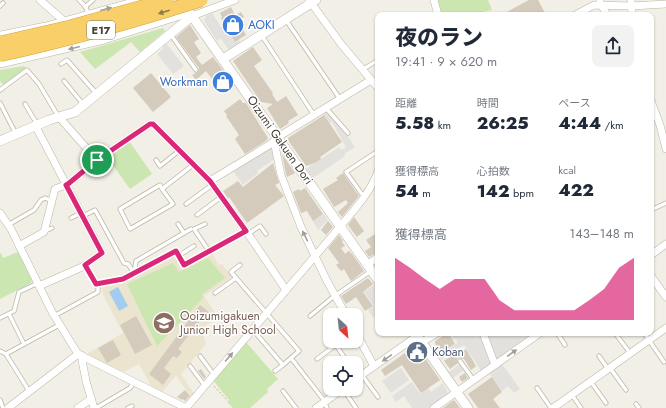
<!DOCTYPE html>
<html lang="ja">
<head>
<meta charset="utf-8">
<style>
  :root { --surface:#fff; --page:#f2f2f3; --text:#1f2937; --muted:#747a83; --accent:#db2777 }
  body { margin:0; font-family:Jost,"Noto Sans JP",sans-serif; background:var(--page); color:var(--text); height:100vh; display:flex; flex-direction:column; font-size:15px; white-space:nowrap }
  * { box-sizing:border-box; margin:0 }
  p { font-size:13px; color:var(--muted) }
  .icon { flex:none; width:22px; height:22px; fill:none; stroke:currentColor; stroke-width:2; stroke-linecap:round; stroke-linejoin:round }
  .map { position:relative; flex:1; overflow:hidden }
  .drawer { position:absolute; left:375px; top:12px; width:279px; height:324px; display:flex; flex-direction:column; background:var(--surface); border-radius:8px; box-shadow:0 1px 3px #0004 }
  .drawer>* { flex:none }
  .needle { width:26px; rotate:153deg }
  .fabs { position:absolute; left:323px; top:308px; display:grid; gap:8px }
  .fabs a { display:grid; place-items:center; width:40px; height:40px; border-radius:8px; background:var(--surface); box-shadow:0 1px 3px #0004; font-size:20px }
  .pin { position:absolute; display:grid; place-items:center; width:34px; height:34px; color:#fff; margin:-17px; border:2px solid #fff; border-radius:50%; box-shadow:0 1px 4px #0007 }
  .round { display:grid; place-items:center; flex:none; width:42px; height:42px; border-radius:8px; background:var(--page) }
  .summary { display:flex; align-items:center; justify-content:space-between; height:68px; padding:0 20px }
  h1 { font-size:22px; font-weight:800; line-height:30px }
  .figures { display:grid; grid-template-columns:repeat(3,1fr); gap:6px; height:68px; padding:4px 20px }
  .figures div { display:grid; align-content:center }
  .figures b { font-size:17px; font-weight:800 }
  .figures small { font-size:11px; font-weight:400 }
  .figures p { font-size:11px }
  .chart { height:112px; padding:8px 20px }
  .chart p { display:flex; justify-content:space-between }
  .chart svg { width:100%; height:72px; margin-top:4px; fill:var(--accent); opacity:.7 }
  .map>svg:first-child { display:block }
</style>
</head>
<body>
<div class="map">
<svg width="666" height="408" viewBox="0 0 666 408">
  <rect width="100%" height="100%" fill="#f2efe6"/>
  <polygon fill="#ebe5d0" points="211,252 219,265 222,264 232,277 204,296 218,317 201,329 206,344 181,374 193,392 196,392 191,398 190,395 176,376 162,392 151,386 139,364 123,372 88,356 88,353 123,333 103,295 102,285 124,281 174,256 182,268"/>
  <g fill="#cbe6b0">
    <polygon points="437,0 488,0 492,10 468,15 441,15"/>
    <polygon points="163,28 165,31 140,52 131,42 95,69 80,52"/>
    <polygon points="24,66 26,68 3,85 0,81 0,70"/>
    <polygon points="129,141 152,174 130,189 107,157"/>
    <polygon points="18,252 32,280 31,283 0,299 0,254 1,253 3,258"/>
    <polygon points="208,258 225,278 202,294 203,298 157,346 127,284 173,263 179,272"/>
    <polygon points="246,342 278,379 267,389 268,392 250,408 233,408 227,402 229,400 213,380"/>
  </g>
  <g fill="#e3e1de">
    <polygon points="212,13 221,27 226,26 235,42 239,40 240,43 230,51 221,39 220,39 217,41 204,21 206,16"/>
    <polygon points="165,42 184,66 173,74 157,54 164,48 161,45"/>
    <polygon points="326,111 345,132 355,147 344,154 345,156 313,178 306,169 339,147 342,150 346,147 332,122 330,123 323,113"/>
    <polygon points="270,148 273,149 275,159 257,171 258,173 243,185 233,171"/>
    <polygon points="324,214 328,220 318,230 313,221"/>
    <polygon points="374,285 378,290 378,314 373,317 368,310 374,306 364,292"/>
    <polygon points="451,333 475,333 477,336 471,341 481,334 492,362 482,372 464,345 441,360 439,356 457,343 457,341 456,339 454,340"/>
    <polygon points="486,333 537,333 499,360 496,359"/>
    <polygon points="460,364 464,370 453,378 449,372"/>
    <polygon points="502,364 520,389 514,393 508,386 502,391 489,373"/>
    <polygon points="401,368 409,380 391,393 382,381"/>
    <polygon points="412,382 420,394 428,388 431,392 443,383 448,393 432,405 432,406 430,408 412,408 404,396 396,402 392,396"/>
  </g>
  <polygon fill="#a3ccee" points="118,287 128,306 119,311 109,292"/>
  <g fill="#d4cbbc">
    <polygon points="529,0 538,0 546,15 501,15"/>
    <polygon points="231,7 235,15 241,12 244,17 238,21 246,35 235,42 221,18 222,17 220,13"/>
    <polygon points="190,25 199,39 194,42 201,53 196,57 202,65 213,57 233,84 222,92 206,71 196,80 192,75 198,72 199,68 176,37"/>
    <polygon points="253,47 262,60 254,66 273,93 272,94 277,102 286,96 298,115 288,121 289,123 280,129 267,108 273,104 261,102 233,61"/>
    <polygon points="151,73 171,97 153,112 133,88"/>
    <polygon points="240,99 243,103 246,103 268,138 267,140 263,143 245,154 235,139 239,135 226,116 227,115 224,111"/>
    <polygon points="324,115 342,142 320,157 321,159 315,163 306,166 288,140 288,138"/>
    <polygon points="282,154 295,173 287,177 286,174"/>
    <polygon points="273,163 279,183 275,185 284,196 247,223 229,197 228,198 223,191 238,181 243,187"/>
    <polygon points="343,173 359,196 342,217 338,212 348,203 346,200 334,207 323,189 338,180 336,178"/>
    <polygon points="305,188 323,214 313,221 307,211 301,213 293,192 299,189 300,191"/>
    <polygon points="354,217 364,231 357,237 348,225"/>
    <polygon points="328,221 333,227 326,235 321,230"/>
    <polygon points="378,232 378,252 369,257 365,251 371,247 366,240"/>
    <polygon points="339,235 343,241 342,242 345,246 341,248 345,254 349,251 353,255 364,271 351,281 344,269 341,271 336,265 339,263 328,248"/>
    <polygon points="368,278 373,284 363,292 373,306 365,311 356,297 346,304 341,296"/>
    <polygon points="200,305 210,313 205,320 202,318 178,349 182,352 177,358 173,356 164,368 171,374 163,385 149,374"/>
    <polygon points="136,316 152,345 135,354 120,325"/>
    <polygon points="447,333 449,333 455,344 440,353 435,343 435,341"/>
    <polygon points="113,340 121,355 107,363 98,348"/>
    <polygon points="418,348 440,380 421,393 402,365 385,376 381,370 405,353 407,356"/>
    <polygon points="466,349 476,366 471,370 464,359 460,358 457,359 458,363 450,369 444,361 452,355 454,357"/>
    <polygon points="201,369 206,377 204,379 198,371"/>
    <polygon points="465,373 468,378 462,382 459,377"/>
    <polygon points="492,377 502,392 493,399 500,408 478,408 468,394"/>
    <polygon points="185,390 190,396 185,401 183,399 182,400 177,397"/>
    <polygon points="454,400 460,408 443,408"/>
  </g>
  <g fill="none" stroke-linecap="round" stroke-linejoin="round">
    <g stroke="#bdb7a9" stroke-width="5">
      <g id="service">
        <polyline points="79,0 86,7 88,14"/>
        <polyline points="0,6 3,3"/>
        <polyline points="85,7 93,0"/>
        <polyline points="286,20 340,99"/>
        <polyline points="171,35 196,70"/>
        <polyline points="262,36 314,115"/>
        <polyline points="61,64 67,60 96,93"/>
        <polyline points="362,70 378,60"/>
        <polyline points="64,81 83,104"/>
        <polyline points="0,90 27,70 39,84 58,116"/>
        <polyline points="0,103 16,134"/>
        <polyline points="25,104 37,124"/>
        <polyline points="326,108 348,133"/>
        <polyline points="156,160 160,166 180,150"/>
        <polyline points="162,189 160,185 120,209 130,229 173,204 162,189 193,165"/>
        <polyline points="364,197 346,172 378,151"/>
        <polyline points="186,204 212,185"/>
        <polyline points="651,210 666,203"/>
        <polyline points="197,215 221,197"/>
        <polyline points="83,216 95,210 124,263 128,264 134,273"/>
        <polyline points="71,218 81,213"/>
        <polyline points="178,224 184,233"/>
        <polyline points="205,224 194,229 209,251"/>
        <polyline points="8,225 34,210 41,200 45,198 52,201"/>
        <polyline points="45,231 52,228"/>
        <polyline points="248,234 260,226 266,234"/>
        <polyline points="178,256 194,246"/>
        <polyline points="240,265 231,272 299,351 291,358"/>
        <polyline points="134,273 136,261 191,229"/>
        <polyline points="96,284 123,279 175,251 184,265 246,231"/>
        <polyline points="215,293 236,278"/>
        <polyline points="9,314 24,344"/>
        <polyline points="54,316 98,292 98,288 85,265"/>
        <polyline points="310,316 333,297 371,271"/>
        <polyline points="0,318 14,311 19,292 38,283"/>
        <polyline points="253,330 283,365 291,358 323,399 327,408"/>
        <polyline points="557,333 565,345"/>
        <polyline points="615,333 630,353"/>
        <polyline points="644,333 664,362"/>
        <polyline points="336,345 348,363"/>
        <polyline points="0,351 6,354 59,325"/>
        <polyline points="6,354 29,391"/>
        <polyline points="200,356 214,375"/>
        <polyline points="599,356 608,369"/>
        <polyline points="317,359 341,341"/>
        <polyline points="460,361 473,379"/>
        <polyline points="190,366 205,386"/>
        <polyline points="610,368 626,390"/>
        <polyline points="275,371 283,365"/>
        <polyline points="362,375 378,397"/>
        <polyline points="591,382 606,403"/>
        <polyline points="537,388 551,408"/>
        <polyline points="343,389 356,408"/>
        <polyline points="283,391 296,408"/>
        <polyline points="572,395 581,408"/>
        <polyline points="0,400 3,408"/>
        <polyline points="636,404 639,408"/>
        <polyline points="96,408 130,388 134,382"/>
        <polyline points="128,408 132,406"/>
      </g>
    </g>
    <g stroke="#bdb7a9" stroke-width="8">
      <g id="minor">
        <polyline points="40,0 63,20"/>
        <polyline points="309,0 341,44 378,88"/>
        <polyline points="434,0 438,15"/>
        <polyline points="631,0 632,15"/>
        <polyline points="600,2 607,15"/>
        <polyline points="575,15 594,5 631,6 666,4"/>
        <polyline points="0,35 46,26 140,0"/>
        <polyline points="0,64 104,40 186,14 192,16 235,0"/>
        <polyline points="651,101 660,125 666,149"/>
        <polyline points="59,117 97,160 150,124 153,124 210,181 279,139"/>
        <polyline points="35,125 102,253 82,267 39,286"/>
        <polyline points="278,137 371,80"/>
        <polyline points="274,141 281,175 301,227 327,281 346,315"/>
        <polyline points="210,181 246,231 286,290"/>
        <polyline points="0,213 11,229 52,312 78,354 186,408"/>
        <polyline points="19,246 44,232 55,189 68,184 97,160"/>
        <polyline points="651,255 666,244"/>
        <polyline points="367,265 378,257"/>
        <polyline points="651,276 666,297"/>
        <polyline points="356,333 374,366"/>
        <polyline points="483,333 495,365"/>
        <polyline points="422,342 437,333"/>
        <polyline points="81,355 86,381 94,408"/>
        <polyline points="356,379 417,336"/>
        <polyline points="8,408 78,354"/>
        <polyline points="78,408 91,399"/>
        <path d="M 186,408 L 355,209 C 365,197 373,186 378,171"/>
        <polyline points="316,408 343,389"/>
        <polyline points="434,408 540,333"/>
        <polyline points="553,408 666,328"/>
      </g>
    </g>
    <g stroke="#bdb7a9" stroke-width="10">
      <g id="tertiary">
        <polyline points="182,2 378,280"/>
        <polyline points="223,59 316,0"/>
        <polyline points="0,141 49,120 75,112 192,16"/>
        <polyline points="415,333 468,408"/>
      </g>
    </g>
    <polyline stroke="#bfb39a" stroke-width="1" stroke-dasharray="2 2" stroke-linecap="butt" points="214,386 227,400"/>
    <use href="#service" stroke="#fff" stroke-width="3.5"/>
    <use href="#minor" stroke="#fff" stroke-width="7"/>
    <use href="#tertiary" stroke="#fff" stroke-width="9"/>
    <g stroke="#d8a43a" stroke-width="14" stroke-linecap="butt">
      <g id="motorway-bridge">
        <polyline points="0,43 69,27 167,0"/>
        <path d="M 0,55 C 68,40 135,21 201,0"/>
      </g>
    </g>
    <use href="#motorway-bridge" stroke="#f9cf6a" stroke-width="13"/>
  </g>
  <defs><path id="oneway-solid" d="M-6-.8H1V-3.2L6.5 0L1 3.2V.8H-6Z"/></defs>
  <g fill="#a29f9a">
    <use href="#oneway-solid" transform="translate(106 9) rotate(-15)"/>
    <use href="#oneway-solid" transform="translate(74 48) rotate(166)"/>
    <use href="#oneway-solid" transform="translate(305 236) rotate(-117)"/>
    <use href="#oneway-solid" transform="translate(512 353) rotate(-35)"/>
    <use href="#oneway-solid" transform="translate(229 357) rotate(-49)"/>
    <use href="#oneway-solid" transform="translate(387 358) rotate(145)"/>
  </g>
  <use fill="#8d794a" href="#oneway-solid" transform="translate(164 12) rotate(163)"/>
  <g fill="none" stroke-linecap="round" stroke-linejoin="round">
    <g stroke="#fff" stroke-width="8">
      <polygon id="route" points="150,124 153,124 210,181 246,231 184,265 176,251 123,279 96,284 85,265 102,253 66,185 68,184 97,160"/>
    </g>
    <use href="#route" stroke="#db2777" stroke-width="5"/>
  </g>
  <defs>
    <g id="shop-disc" transform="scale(1.15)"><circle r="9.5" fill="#3f7fe0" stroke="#fff"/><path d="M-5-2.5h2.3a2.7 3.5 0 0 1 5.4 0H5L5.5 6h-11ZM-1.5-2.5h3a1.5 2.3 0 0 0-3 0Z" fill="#fff"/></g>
    <g id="school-disc" transform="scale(1.15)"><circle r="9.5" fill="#8d6e63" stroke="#fff"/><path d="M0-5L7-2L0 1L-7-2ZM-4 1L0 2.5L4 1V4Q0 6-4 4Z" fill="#fff"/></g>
    <g id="civic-disc" transform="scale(1.15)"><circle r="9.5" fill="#5c6f8a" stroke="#fff"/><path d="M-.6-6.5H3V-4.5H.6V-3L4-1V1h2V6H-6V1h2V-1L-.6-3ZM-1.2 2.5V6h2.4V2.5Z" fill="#fff"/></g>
  </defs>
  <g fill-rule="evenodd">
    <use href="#shop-disc" x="233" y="25"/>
    <use href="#shop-disc" x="223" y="82"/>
    <use href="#school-disc" x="164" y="323"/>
    <use href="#civic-disc" x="417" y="352"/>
  </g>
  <g text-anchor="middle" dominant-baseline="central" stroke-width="3" stroke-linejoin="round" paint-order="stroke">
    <rect fill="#fff" stroke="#7d7972" stroke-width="1" x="87" y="21" width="28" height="18" rx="3"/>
    <g font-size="11" font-weight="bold" fill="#453f35">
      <text x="101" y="30">E17</text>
    </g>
    <g font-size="12" fill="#366cbe" stroke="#fff" text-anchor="start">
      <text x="248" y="25">AOKI</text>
      <text x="208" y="82" text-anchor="end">Workman</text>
    </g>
    <g font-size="12" fill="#453f35" stroke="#fff">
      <text transform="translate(280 140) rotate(55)">Oizumi Gakuen Dori</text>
    </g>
    <g font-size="12" fill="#785e54" stroke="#fff" text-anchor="start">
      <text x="180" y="316">Ooizumigakuen<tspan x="180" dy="14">Junior High School</tspan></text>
    </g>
    <g font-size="12" fill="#4e5e75" stroke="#fff" text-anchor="start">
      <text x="432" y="352">Koban</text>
    </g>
  </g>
</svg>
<div class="fabs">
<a><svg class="needle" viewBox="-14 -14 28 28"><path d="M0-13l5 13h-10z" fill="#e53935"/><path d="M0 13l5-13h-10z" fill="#747a83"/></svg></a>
<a><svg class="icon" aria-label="locate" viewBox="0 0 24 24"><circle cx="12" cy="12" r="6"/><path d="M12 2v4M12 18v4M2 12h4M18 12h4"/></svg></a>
</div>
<div class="pin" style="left:97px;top:160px;background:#1e9e55"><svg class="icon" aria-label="arrive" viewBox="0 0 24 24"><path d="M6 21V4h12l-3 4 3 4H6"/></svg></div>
<section class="drawer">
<div class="summary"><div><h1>夜のラン</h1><p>19:41 · 9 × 620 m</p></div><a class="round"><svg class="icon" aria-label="share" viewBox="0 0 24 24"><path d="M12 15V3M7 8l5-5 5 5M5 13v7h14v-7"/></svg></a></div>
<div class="figures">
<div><p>距離</p><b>5.58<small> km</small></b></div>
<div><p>時間</p><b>26:25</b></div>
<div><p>ペース</p><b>4:44<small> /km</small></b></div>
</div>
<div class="figures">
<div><p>獲得標高</p><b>54<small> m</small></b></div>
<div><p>心拍数</p><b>142<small> bpm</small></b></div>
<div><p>kcal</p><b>422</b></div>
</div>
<div class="chart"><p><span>獲得標高</span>143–148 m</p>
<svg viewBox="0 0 160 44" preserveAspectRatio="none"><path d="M0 44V6L10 12L20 19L30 25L40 19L50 19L60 19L70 32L80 38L90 38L100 38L110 38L120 38L130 32L140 25L150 12L160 6V44z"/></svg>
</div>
</section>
</div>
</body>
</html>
